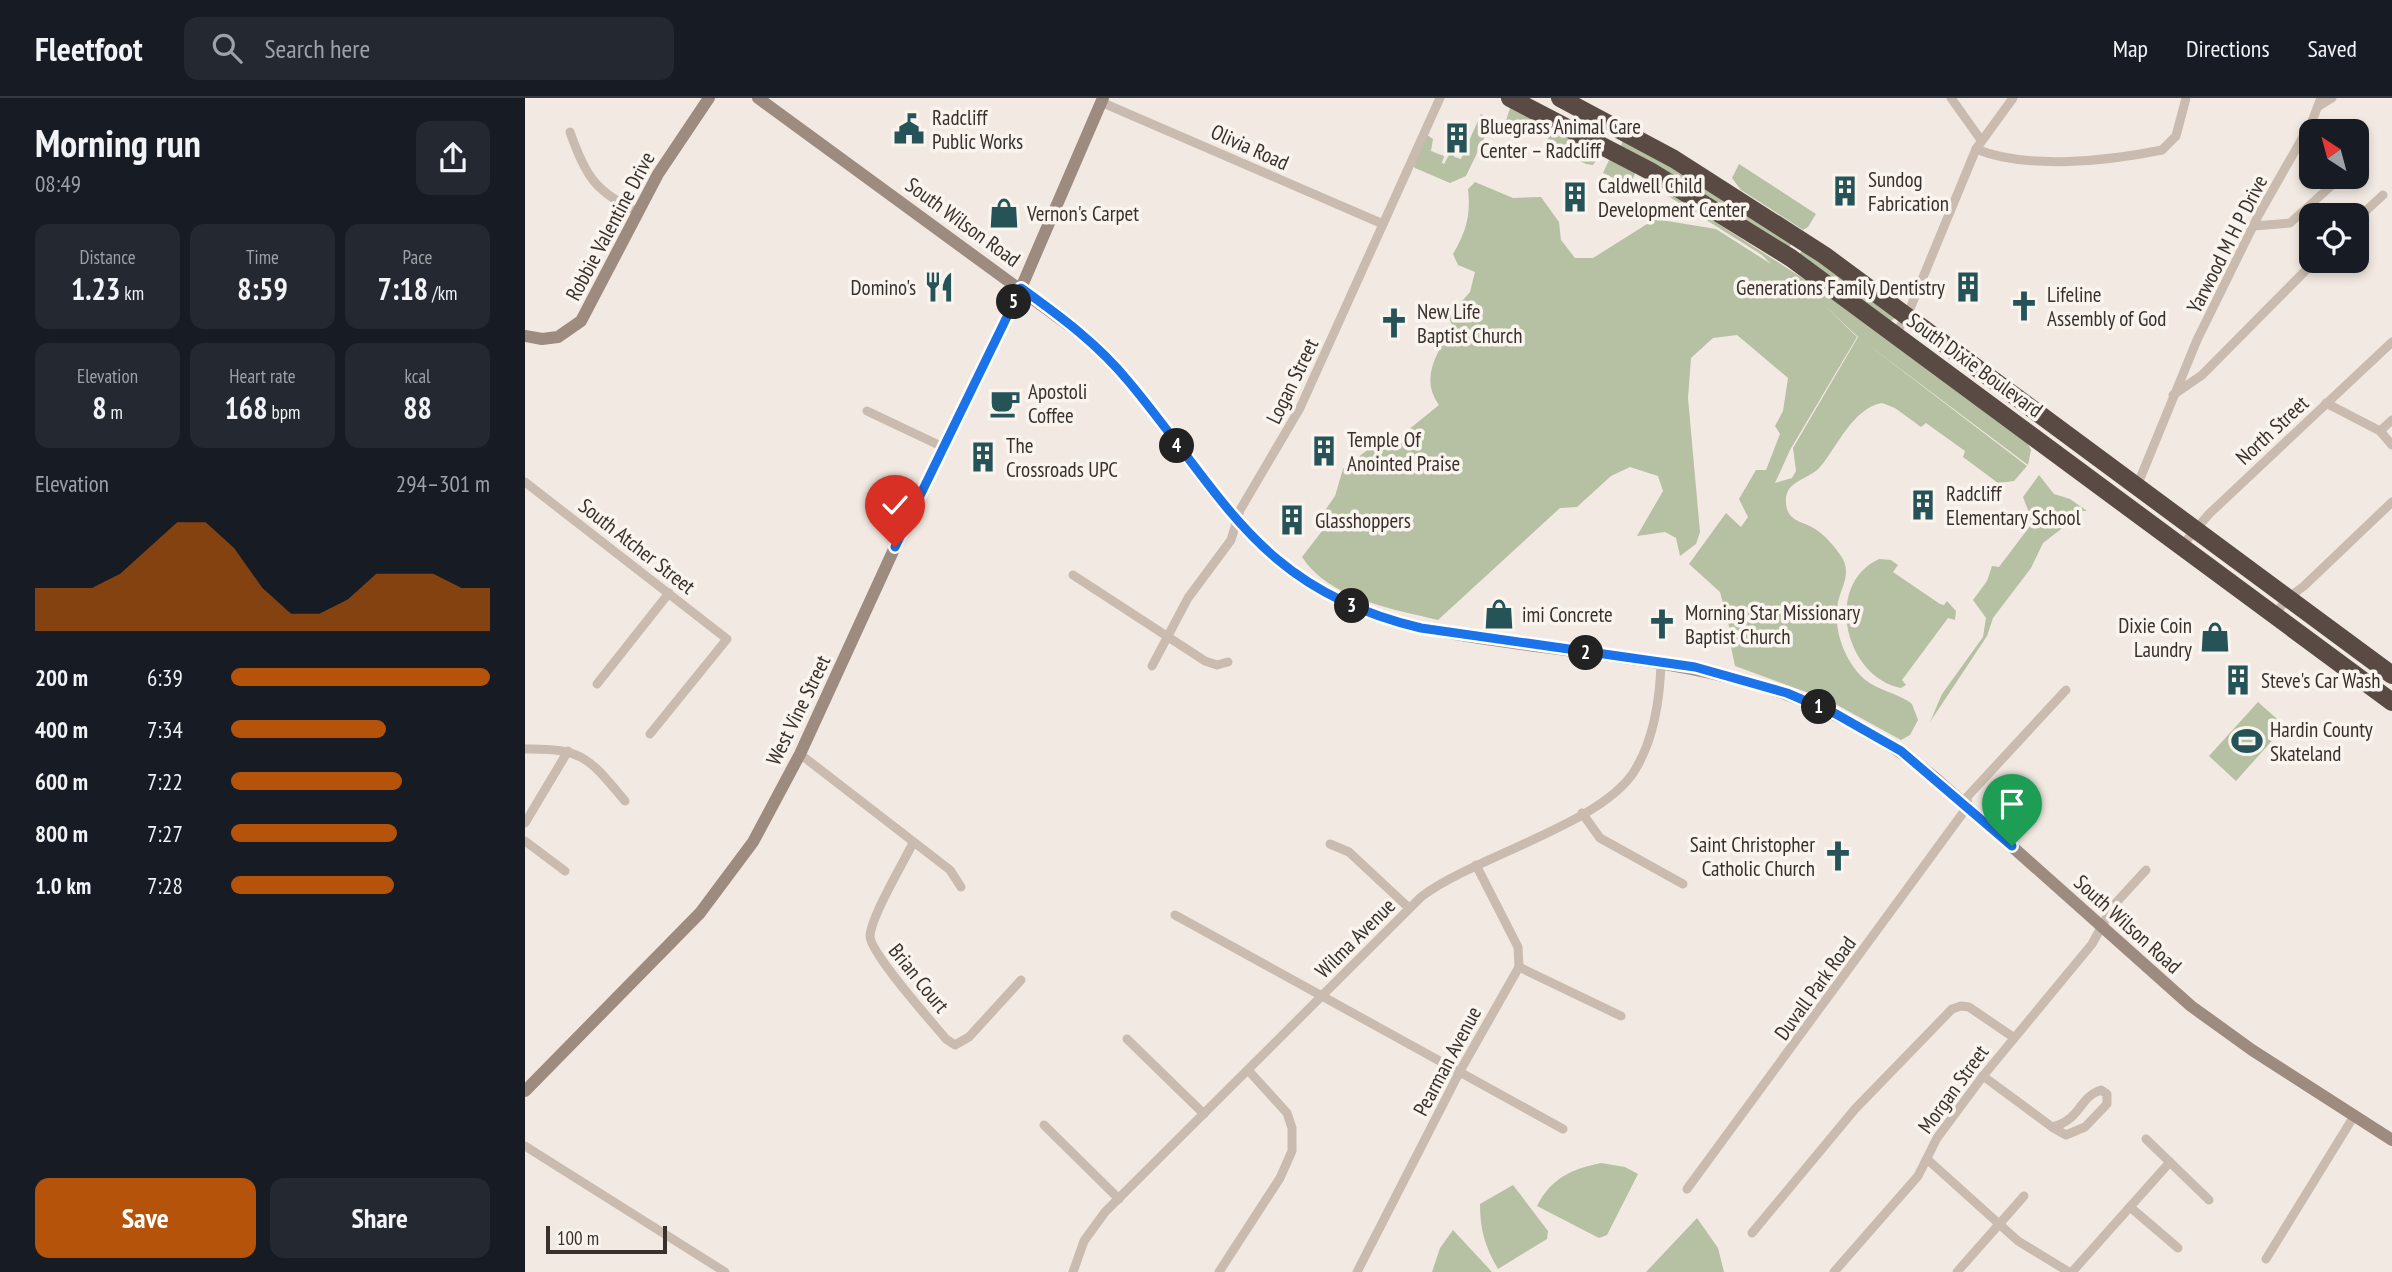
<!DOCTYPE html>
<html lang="en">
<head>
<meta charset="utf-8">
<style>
  :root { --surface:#171b24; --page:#242831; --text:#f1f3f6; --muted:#9ea1a6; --line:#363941; --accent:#b45309 }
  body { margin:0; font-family:"PT Sans Narrow",sans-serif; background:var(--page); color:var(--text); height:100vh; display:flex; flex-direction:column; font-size:26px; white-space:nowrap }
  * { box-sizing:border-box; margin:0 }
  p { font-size:23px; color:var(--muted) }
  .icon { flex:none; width:38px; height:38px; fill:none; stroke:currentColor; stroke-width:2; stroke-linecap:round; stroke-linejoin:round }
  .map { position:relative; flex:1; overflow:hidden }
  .drawer { display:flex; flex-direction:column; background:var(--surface); width:525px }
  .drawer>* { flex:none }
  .needle { width:46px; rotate:324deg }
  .controls { position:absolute; left:1774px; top:21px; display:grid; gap:14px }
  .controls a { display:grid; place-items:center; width:70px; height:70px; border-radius:14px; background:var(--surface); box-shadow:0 4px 10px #0003; font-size:35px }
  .scale { position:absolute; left:21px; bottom:18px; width:121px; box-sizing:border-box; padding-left:7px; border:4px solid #39302c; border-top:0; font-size:19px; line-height:24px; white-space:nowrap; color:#39302c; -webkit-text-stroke:5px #f9f4ee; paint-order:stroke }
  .pin { position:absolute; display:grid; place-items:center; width:60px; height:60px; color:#fff; margin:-72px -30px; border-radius:50% 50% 50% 0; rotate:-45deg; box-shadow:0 0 7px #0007 }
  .pin .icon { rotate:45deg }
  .km { position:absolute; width:35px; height:35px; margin:-18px; border-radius:50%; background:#222; color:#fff; font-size:19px; line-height:35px; text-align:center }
  .round { display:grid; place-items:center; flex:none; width:74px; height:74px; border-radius:14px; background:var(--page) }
  .summary { display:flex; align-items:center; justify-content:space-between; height:119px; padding:0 35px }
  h1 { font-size:38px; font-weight:700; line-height:52px }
  .figures { display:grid; grid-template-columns:repeat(3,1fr); gap:10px; height:119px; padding:7px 35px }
  .figures div { display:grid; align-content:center; border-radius:14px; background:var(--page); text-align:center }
  .figures b { font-size:30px; font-weight:700 }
  .figures small { font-size:19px; font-weight:400 }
  .figures p { font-size:19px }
  .chart { height:196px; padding:14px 35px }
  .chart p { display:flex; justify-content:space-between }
  .chart svg { width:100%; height:126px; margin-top:7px; fill:var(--accent); opacity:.7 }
  .button { display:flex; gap:14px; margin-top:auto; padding:14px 35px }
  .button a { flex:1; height:80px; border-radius:14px; background:var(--accent); color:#fff; font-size:28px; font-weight:700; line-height:80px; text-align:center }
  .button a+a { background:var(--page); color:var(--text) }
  ul { padding:0 35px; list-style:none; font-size:23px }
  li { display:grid; grid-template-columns:112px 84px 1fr; align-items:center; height:52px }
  li i { height:18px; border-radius:9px; background:var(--accent) }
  header { display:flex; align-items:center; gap:42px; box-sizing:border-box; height:98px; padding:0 35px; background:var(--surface); border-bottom:2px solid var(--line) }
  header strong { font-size:33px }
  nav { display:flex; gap:38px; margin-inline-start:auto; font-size:24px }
  .search { width:490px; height:63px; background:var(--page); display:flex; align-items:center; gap:18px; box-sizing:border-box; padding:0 24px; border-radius:14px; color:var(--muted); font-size:26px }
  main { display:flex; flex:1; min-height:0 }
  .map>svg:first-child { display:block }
</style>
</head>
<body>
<header>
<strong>Fleetfoot</strong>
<div class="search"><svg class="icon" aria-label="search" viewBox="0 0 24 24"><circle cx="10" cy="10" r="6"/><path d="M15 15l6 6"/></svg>Search here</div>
<nav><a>Map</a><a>Directions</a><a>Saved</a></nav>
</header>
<main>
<section class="drawer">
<div class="summary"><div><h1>Morning run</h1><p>08:49</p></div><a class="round"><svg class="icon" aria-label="share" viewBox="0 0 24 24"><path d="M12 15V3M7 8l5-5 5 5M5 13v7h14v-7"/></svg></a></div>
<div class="figures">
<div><p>Distance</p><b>1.23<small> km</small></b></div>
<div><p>Time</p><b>8:59</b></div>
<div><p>Pace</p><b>7:18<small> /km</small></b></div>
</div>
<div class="figures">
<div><p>Elevation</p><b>8<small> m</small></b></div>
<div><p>Heart rate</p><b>168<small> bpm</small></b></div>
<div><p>kcal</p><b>88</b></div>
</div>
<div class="chart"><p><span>Elevation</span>294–301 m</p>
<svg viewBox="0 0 160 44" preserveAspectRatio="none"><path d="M0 44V29L10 29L20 29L30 24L40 15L50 6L60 6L70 15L80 29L90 38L100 38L110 33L120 24L130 24L140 24L150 29L160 29V44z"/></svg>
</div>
<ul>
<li><b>200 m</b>6:39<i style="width:100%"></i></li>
<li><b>400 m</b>7:34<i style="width:60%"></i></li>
<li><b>600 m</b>7:22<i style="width:66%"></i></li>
<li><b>800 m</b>7:27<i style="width:64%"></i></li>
<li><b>1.0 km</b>7:28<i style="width:63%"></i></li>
</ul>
<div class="button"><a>Save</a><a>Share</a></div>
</section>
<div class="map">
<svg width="1867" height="1174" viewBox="0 0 1867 1174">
  <rect width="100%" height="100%" fill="#f2eae2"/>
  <g fill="#b6c0a3" fill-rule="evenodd">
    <polygon points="985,10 1012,23 1014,28 1008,39 980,26"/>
    <polygon points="956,16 967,24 941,78 925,85 890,70 888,67 902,37 908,41 906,53 919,58 917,65 919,66 925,55 930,53 929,59 936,61"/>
    <polygon points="1029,32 1075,56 1068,67 1061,66 1020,45"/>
    <polygon points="1098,42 1104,42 1267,146 1263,150 1096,48"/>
    <polygon points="1085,60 1110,75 1105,88 1078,75"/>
    <polygon points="1214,66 1291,116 1283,129 1278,132 1272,128 1216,92 1207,80"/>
    <path d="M 950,84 L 988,100 L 1016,99 L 1034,124 L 1036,142 L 1050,160 L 1068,160 L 1130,121 L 1191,131 L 1246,166 L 1237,157 L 1143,98 L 1136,91 L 1139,91 L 1290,188 L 1502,344 L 1506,352 L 1503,367 L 1337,242 L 1502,368 L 1489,383 L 1473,385 L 1438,359 L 1440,353 L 1401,325 L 1396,329 L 1370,310 L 1357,305 C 1328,310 1313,348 1295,369 C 1284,382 1259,382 1261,405 C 1262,424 1278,423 1290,431 C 1300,437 1310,449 1316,458 C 1327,474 1317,488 1313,504 C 1308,530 1318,559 1336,578 C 1351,593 1372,594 1387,606 L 1393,622 L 1385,637 L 1376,642 L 1303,602 L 1210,568 L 1206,549 L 1199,539 L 1205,532 L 1195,494 L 1164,466 L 1201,415 L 1216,429 L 1223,419 L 1214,401 L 1231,372 L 1241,372 L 1255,336 L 1250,328 L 1258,313 L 1263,280 L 1212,237 L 1188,240 L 1166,260 L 1163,300 L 1175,434 L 1171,446 L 1155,458 L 1151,440 L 1140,434 L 1112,438 L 1138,393 L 1133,378 L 1105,369 L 1086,378 L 1052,409 L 1035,410 L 913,522 C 868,511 804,501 777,459 L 797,433 L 794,421 L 810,398 L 818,371 L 845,350 L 867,345 L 914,307 C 894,279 913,254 928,228 L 923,219 L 945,194 L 950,174 L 933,167 L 928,156 C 941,134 946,117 943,91 ZM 1298,206 L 1333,239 L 1268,350 L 1271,373 L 1267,380 L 1250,385 L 1265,352 L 1332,239 Z"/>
    <polygon points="1279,151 1372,219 1364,224 1274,156"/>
    <polygon points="1514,377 1529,396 1545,401 1562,413 1553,413 1544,425 1518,445 1506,470 1468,520 1462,538 1405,624 1417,596 1458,539 1461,520 1448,502 1462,483 1467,468 1474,469 1505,428 1501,423 1503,412 1498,399"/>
    <path d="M 1354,461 L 1366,462 L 1373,467 L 1368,474 L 1415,506 L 1419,507 L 1422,503 L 1431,513 L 1430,522 L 1423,520 L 1377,582 L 1381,587 L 1376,590 C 1320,579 1298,487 1354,461 Z"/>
    <polygon points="1733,604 1760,628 1711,683 1684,658"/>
    <path d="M 1076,1065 L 1100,1069 L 1113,1076 L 1082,1137 L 1074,1140 L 1012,1108 C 1026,1080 1047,1071 1076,1065 Z"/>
    <path d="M 988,1087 L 1023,1133 L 1022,1141 L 973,1171 C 960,1149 955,1132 955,1106 Z"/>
    <polygon points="1172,1120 1193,1150 1199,1174 1121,1174"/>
    <polygon points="928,1132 967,1174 907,1174 915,1150"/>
  </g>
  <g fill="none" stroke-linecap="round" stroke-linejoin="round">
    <g stroke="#c9bbaf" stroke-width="9">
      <polyline points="1426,0 1456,42"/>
      <polyline points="576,4 858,126"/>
      <polyline points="1794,8 1807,0"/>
      <path d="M 45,34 C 60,77 70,94 113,114"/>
      <path d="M 1451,51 C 1502,72 1583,63 1637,52 L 1651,38 L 1661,0"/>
      <polyline points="1832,121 1858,97"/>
      <polyline points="1729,128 1765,125 1816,79"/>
      <polyline points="1370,236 1382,218 1451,51 1488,0"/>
      <polyline points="1648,297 1677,277 1790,163"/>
      <polyline points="1801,305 1855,333 1867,347"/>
      <polyline points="342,313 418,349"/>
      <polyline points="1855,333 1867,322"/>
      <polyline points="0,384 202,541 125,636"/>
      <polyline points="1612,388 1672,242 1733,118 1787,23 1796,0"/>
      <polyline points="1656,449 1684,416 1867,244"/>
      <polyline points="548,477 680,563 692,567 703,564"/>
      <polyline points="1749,517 1763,500 1779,488 1867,404"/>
      <polyline points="627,568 663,500 706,442 715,412 775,310 915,0"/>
      <polyline points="72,586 144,495"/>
      <path d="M 0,651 C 58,650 64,660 100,703"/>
      <polyline points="275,656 425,772 436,789"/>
      <polyline points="1057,715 1075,740 1158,786"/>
      <polyline points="0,725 43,653"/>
      <polyline points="0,743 40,773"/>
      <path d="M 388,745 C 378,765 346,819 345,838 C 345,855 407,924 421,941 L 430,947 L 444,939 L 496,882"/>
      <polyline points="805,746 824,754 884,810"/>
      <polyline points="650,817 1038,1031"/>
      <polyline points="994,869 1096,918"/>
      <polyline points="602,941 679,1016"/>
      <polyline points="1458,978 1527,1029"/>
      <path d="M 1576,992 L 1582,996 L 1582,1006 L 1560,1029 L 1541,1037 L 1527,1029 C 1555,1023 1554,999 1576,992 Z"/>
      <polyline points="519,1027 594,1101"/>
      <polyline points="1621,1041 1684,1102"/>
      <polyline points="0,1048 200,1174"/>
      <polyline points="1402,1061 1493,1143 1544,1174"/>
      <polyline points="1162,1091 1443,708 1442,699 1541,592"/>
      <polyline points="1605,1109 1653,1150"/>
      <polyline points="1227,1135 1330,1011 1427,911 1436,908 1444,909 1488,939"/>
      <polyline points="1741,1161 1829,1018"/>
      <path d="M 548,1174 L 559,1143 L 580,1114 L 896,799 C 950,758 1078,726 1110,672 C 1129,641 1135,601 1136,564"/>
      <polyline points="694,1174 755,1080 767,1053 767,1030 762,1015 723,972"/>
      <polyline points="832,1174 935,973 994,869 993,849 951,767"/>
      <polyline points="1309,1174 1393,1078 1412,1040 1458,978 1567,846 1588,808 1621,772"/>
      <polyline points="1432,1174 1499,1098"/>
      <polyline points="1547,1174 1645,1064"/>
    </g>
    <g stroke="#9d8b80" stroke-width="12">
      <path d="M 233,0 L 568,245 C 651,325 698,442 805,497 C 866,529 935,538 1003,547 C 1160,568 1279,576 1409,679 L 1666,908 L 1727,952 L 1867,1042"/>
      <polyline points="0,238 17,241 33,239 56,223 133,76 184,0"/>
      <polyline points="0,993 175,815 228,744 275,656 370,449 496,190 578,0"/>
    </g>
    <g stroke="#594b44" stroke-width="18">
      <polyline points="985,0 1125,73 1266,160 1867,604"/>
      <polyline points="1035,0 1149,61 1299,157 1867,577"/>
    </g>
  </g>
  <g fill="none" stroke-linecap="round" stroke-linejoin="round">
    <g stroke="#fff" stroke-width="14">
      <path id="route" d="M 370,449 L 496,190 C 535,218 573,246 604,284 C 700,399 734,492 896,530 L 1170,569 L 1262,595 L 1311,616 L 1376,653 L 1487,748"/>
    </g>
    <use href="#route" stroke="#1a73e8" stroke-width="9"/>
  </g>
  <defs>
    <g id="civic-bare" transform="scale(2.415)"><path d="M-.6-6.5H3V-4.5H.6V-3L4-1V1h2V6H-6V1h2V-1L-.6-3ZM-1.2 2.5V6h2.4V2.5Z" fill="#255357" stroke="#f9f4ee" stroke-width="2.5" paint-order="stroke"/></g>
    <g id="building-bare" transform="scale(2.415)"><path d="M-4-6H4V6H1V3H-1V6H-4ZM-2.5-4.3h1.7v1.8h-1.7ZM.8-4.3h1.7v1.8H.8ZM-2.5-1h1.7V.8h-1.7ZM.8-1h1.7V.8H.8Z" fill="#255357" stroke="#f9f4ee" stroke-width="2.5" paint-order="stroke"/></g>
    <g id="shop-bare" transform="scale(2.415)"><path d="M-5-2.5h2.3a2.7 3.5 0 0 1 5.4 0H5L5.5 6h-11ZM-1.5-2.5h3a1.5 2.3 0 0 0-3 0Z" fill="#255357" stroke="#f9f4ee" stroke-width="2.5" paint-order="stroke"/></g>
    <g id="restaurant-bare" transform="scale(2.415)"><path d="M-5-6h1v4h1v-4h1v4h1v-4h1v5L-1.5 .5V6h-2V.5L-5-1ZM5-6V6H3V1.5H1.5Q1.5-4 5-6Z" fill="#255357" stroke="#f9f4ee" stroke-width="2.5" paint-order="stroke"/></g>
    <g id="church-bare" transform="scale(2.415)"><path d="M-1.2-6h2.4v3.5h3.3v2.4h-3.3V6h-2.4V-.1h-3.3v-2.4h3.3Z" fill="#255357" stroke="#f9f4ee" stroke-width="2.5" paint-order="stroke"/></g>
    <g id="cafe-bare" transform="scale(2.415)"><path d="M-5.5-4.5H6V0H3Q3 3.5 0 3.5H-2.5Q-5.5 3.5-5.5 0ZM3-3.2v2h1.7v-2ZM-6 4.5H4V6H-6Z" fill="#255357" stroke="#f9f4ee" stroke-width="2.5" paint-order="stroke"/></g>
    <g id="stadium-bare" transform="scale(2.415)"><path d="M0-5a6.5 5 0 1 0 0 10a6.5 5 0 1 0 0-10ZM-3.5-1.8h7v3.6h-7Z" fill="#255357" stroke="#f9f4ee" stroke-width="2.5" paint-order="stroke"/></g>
  </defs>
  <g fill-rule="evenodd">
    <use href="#civic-bare" x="384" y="31"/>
    <use href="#building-bare" x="932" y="40"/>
    <use href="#building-bare" x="1320" y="93"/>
    <use href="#building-bare" x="1050" y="99"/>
    <use href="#shop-bare" x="479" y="115"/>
    <use href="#restaurant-bare" x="414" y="189"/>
    <use href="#building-bare" x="1443" y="189"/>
    <use href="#church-bare" x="1499" y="208"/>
    <use href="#church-bare" x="869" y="225"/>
    <use href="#cafe-bare" x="480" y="305"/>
    <use href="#building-bare" x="799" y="353"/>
    <use href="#building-bare" x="458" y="359"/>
    <use href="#building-bare" x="1398" y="407"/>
    <use href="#building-bare" x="767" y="422"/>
    <use href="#shop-bare" x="974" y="516"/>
    <use href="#church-bare" x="1137" y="526"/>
    <use href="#shop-bare" x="1690" y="539"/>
    <use href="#building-bare" x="1713" y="582"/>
    <use href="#stadium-bare" x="1722" y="643"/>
    <use href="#church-bare" x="1313" y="758"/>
  </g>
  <g text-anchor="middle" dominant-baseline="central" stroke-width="7" stroke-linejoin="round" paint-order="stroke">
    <g font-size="21" fill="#39302c" stroke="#f9f4ee" text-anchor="start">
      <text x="407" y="19">Radcliff<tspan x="407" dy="24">Public Works</tspan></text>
      <text x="955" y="28">Bluegrass Animal Care<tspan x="955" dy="24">Center – Radcliff</tspan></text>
      <text x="1343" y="81">Sundog<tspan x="1343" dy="24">Fabrication</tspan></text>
      <text x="1073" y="87">Caldwell Child<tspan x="1073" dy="24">Development Center</tspan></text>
      <text x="502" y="115">Vernon's Carpet</text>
      <text x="391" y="189" text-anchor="end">Domino's</text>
      <text x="1420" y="189" text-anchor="end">Generations Family Dentistry</text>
      <text x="1522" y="196">Lifeline<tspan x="1522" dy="24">Assembly of God</tspan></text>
      <text x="892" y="213">New Life<tspan x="892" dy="24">Baptist Church</tspan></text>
      <text x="503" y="293">Apostoli<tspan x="503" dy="24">Coffee</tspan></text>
      <text x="822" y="341">Temple Of<tspan x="822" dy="24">Anointed Praise</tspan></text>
      <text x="481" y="347">The<tspan x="481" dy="24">Crossroads UPC</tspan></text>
      <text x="1421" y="395">Radcliff<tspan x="1421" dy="24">Elementary School</tspan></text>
      <text x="790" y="422">Glasshoppers</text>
      <text x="1160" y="514">Morning Star Missionary<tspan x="1160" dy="24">Baptist Church</tspan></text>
      <text x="997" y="516">imi Concrete</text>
      <text x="1667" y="527" text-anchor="end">Dixie Coin<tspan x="1667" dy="24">Laundry</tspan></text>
      <text x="1736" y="582">Steve's Car Wash</text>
      <text x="1745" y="631">Hardin County<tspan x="1745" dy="24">Skateland</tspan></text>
      <text x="1290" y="746" text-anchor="end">Saint Christopher<tspan x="1290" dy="24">Catholic Church</tspan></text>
    </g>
    <g font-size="21" fill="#39302c" stroke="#f9f4ee">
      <text transform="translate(725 49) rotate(24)">Olivia Road</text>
      <text transform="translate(438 124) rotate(36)">South Wilson Road</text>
      <text transform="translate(85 128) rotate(-62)">Robbie Valentine Drive</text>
      <text transform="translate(1702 146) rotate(-63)">Yarwood M H P Drive</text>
      <text transform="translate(1450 267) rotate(36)">South Dixie Boulevard</text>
      <text transform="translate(767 283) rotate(-64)">Logan Street</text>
      <text transform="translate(1747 332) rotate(-43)">North Street</text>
      <text transform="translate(112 448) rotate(38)">South Atcher Street</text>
      <text transform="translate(273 612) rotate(-64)">West Vine Street</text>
      <text transform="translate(1603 826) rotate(42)">South Wilson Road</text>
      <text transform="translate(830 840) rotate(-45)">Wilma Avenue</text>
      <text transform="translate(394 880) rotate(51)">Brian Court</text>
      <text transform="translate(1290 890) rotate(-54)">Duvall Park Road</text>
      <text transform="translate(922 963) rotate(-62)">Pearman Avenue</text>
      <text transform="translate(1428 991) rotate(-54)">Morgan Street</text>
    </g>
  </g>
</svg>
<div class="controls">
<a><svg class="needle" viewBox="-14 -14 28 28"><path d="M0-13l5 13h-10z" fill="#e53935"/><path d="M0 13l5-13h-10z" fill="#9ea1a6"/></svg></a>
<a><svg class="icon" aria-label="locate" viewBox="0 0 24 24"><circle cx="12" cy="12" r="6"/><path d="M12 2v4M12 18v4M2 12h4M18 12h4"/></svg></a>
</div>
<div class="scale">100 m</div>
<div class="pin" style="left:1487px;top:748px;background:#1e9e55"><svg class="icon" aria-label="arrive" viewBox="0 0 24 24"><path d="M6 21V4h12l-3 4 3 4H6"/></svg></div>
<div class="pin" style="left:370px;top:449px;background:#d93025"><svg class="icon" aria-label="check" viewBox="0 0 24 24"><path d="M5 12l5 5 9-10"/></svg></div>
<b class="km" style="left:1294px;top:609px">1</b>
<b class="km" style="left:1061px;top:555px">2</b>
<b class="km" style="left:827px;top:508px">3</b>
<b class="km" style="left:652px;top:348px">4</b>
<b class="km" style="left:489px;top:204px">5</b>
</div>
</main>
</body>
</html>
